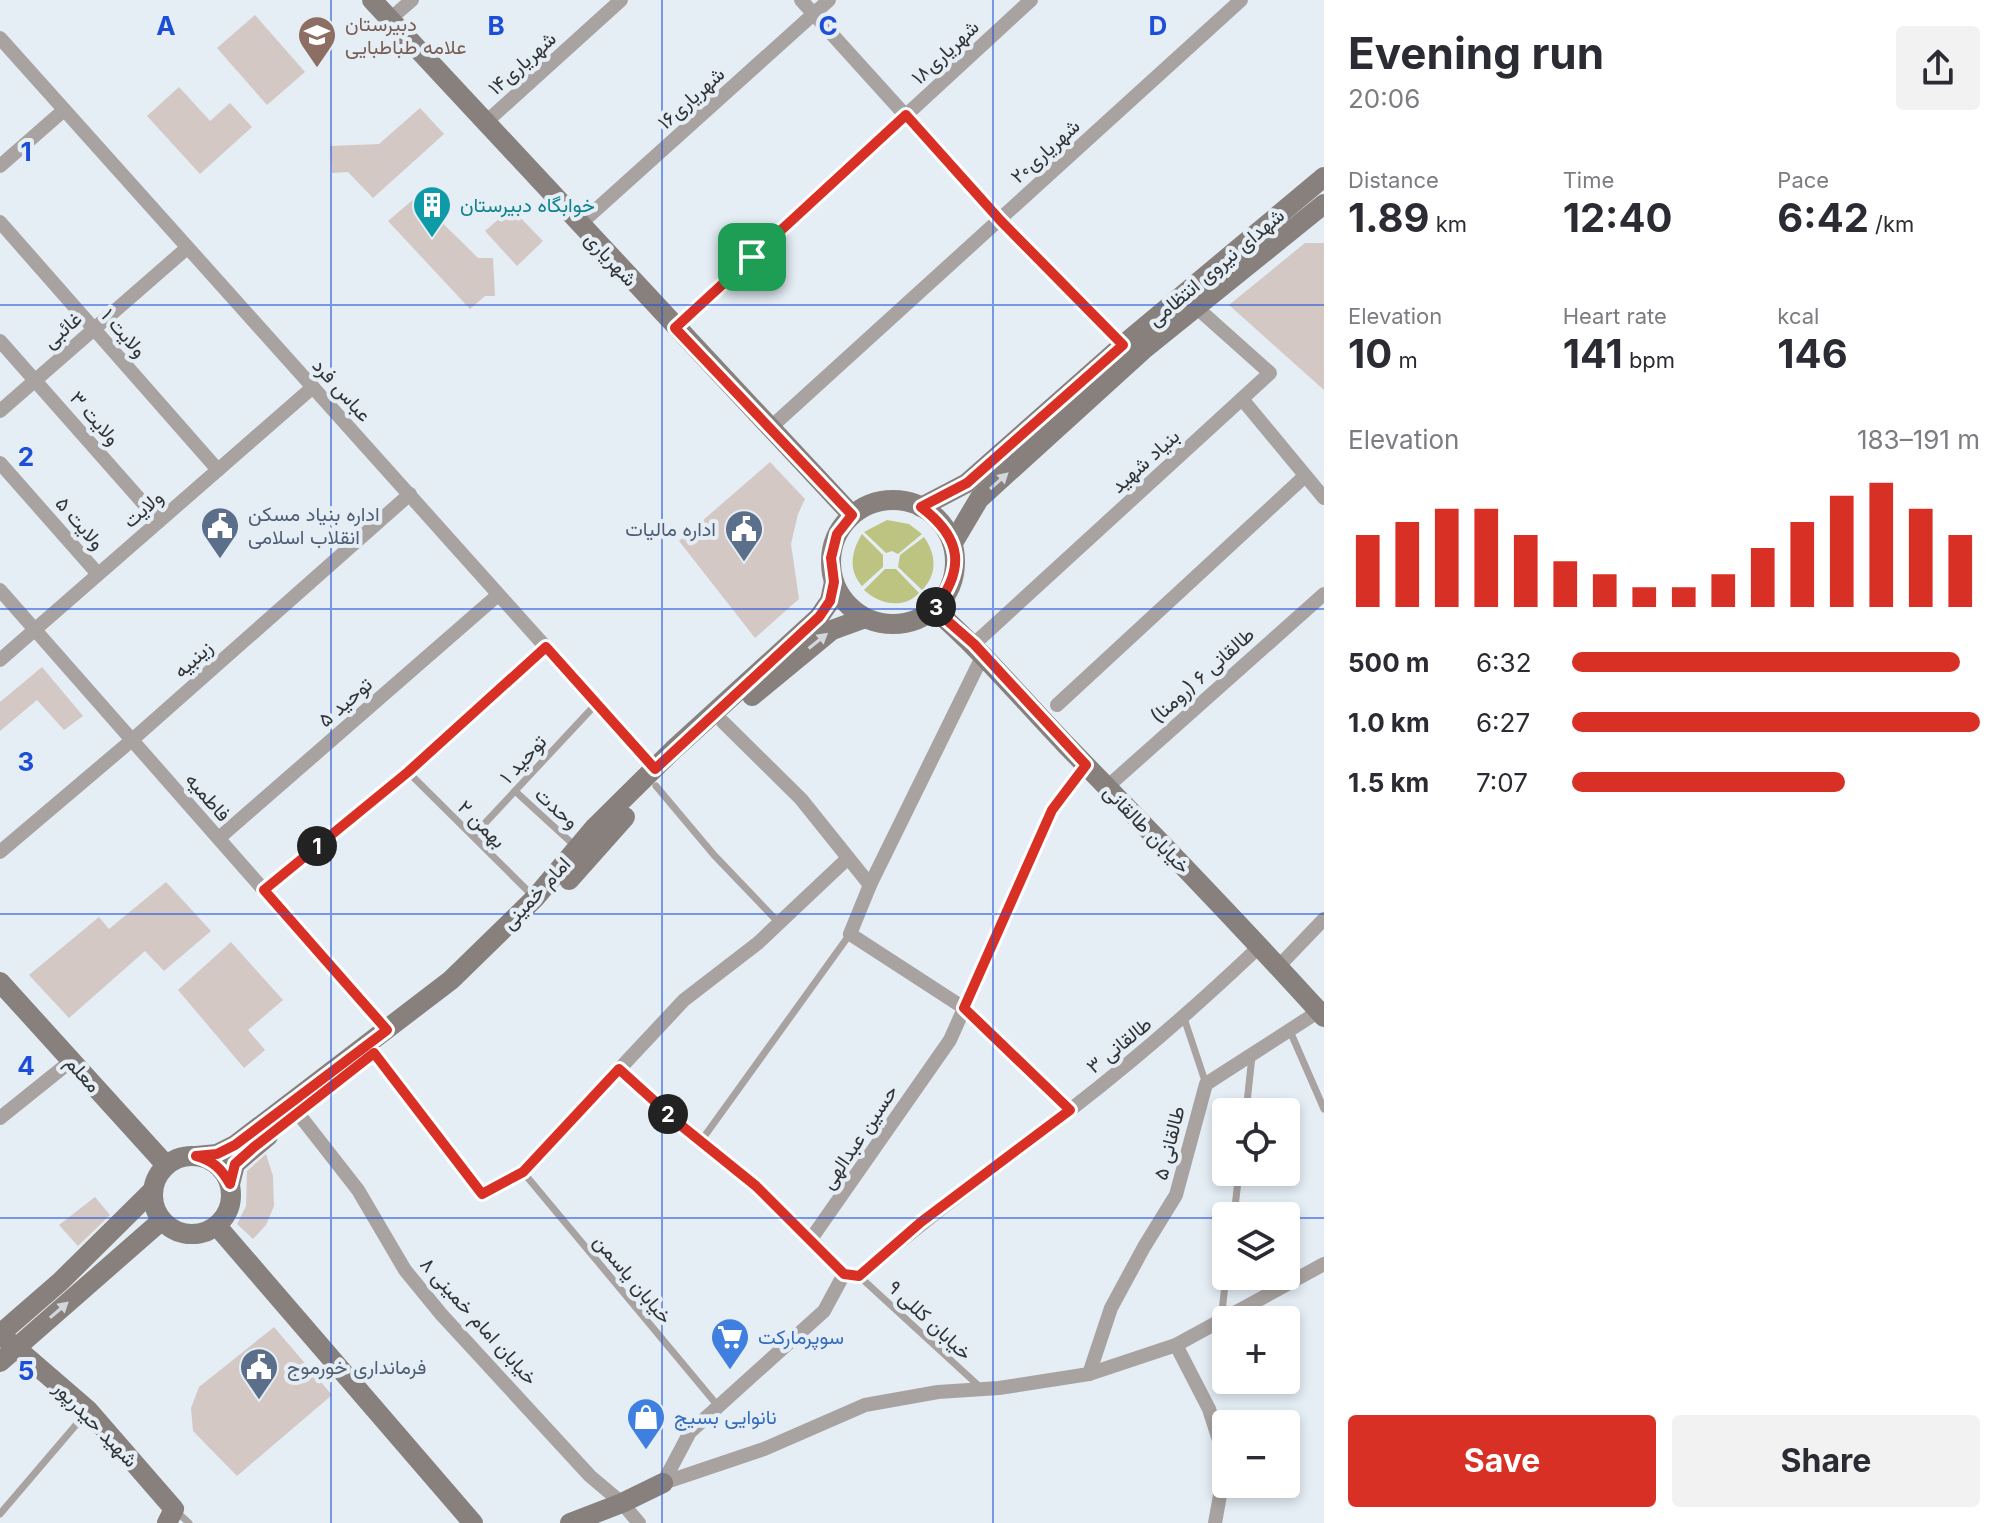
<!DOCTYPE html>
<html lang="en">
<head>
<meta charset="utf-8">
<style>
  :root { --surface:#fff; --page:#f2f2f3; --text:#2b2b33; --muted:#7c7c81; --accent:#d93025 }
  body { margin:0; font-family:Inter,Vazirmatn,sans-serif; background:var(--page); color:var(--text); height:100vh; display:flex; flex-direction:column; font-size:30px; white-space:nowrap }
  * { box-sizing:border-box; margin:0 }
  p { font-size:26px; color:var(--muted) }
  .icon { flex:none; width:44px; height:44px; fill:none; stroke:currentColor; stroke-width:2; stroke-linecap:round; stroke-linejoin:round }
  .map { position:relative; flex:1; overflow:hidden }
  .sheet { display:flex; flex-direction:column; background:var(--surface); width:680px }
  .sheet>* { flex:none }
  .fabs { position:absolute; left:1212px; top:1098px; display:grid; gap:16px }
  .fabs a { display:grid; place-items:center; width:88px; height:88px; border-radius:8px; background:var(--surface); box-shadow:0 4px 12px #0003; font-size:40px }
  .pin { position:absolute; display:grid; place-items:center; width:68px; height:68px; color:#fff; margin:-34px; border-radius:16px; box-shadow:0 4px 12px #0006 }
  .km { position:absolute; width:40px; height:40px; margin:-20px; border-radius:50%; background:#222; color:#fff; font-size:22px; line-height:40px; text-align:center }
  .round { display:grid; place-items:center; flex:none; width:84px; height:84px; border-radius:8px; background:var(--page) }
  .overview { display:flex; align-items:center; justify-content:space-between; height:136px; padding:0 24px }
  h1 { font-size:44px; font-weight:700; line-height:60px }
  .stats { display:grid; grid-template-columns:repeat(3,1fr); gap:12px; height:136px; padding:8px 24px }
  .stats div { display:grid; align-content:center }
  .stats b { font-size:40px; font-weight:700 }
  .stats small { font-size:22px; font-weight:400 }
  .stats p { font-size:22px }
  .chart { height:224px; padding:16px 24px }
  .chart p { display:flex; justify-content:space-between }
  .chart svg { width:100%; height:144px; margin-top:8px; stroke:var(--accent); stroke-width:6 }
  .action { display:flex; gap:16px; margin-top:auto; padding:16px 24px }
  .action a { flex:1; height:92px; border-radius:8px; background:var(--accent); color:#fff; font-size:32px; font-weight:700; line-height:92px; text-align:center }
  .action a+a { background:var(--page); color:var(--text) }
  ul { padding:0 24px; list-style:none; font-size:26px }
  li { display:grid; grid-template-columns:128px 96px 1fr; align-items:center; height:60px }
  li i { height:20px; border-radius:10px; background:var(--accent) }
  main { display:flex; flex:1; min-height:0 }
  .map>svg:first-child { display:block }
</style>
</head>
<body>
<main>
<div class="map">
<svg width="1324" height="1523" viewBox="0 0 1324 1523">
  <rect width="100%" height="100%" fill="#e5edf5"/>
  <g fill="#bdc482">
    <polygon points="887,520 909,524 922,534 898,554 892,551 886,553 864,532"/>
    <path d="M 862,534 L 883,555 L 883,567 L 862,586 C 848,570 851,552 862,534 Z"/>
    <path d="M 924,537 C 936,554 938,574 922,590 L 898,567 L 900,555 Z"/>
    <path d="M 885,569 L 896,569 L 919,593 C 903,610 879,604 864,590 Z"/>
  </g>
  <g fill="#d4c8c5">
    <polygon points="255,15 305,72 267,105 217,48"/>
    <polygon points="179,87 210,121 230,103 252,127 200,174 147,116"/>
    <polygon points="420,108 444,134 373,198 348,172 332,173 330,146 379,144"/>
    <polygon points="416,197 478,258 493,258 495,296 485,296 470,309 388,221"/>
    <polygon points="511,208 543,241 517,266 485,231"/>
    <polygon points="1305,243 1324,243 1324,390 1229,305"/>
    <polygon points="770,462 805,499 798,514 791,544 799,599 755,638 679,541"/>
    <polygon points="42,667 83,716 64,730 37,700 0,731 0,702"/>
    <polygon points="166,882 211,931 164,971 145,951 69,1018 29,975 99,917 109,929"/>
    <polygon points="231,942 283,1000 248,1030 265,1050 244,1068 178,990"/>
    <polygon points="266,1154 273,1176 274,1206 266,1225 253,1239 237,1224 246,1206 247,1171"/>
    <polygon points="95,1197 110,1215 78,1246 59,1225"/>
    <polygon points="274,1327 332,1395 237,1476 193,1431 191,1408 199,1387"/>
  </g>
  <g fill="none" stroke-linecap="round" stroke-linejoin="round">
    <g stroke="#a8a3a1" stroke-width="7">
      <polyline points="408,772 534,897"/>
      <polyline points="656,786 714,855 779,923"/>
      <polyline points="515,791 575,846"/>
      <polyline points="473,836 597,703"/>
      <polyline points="264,890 408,772 546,647"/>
      <polyline points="965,1009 1070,1110"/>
      <polyline points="1184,1018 1206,1084"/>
      <polyline points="1290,1031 1324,1109"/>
      <polyline points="619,1069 683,1127 756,1186 811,1239"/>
      <polyline points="1246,1112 1252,1056"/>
      <polyline points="701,1141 850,934"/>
      <polyline points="523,1172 718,1406"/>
      <polyline points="1234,1216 1239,1172"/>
      <polyline points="859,1276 980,1387"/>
      <polyline points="1221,1320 1226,1276"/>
      <polyline points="176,1511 189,1523"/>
      <polyline points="0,1514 87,1412"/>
    </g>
    <g stroke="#a8a3a1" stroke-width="14">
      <polyline points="801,0 1000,220 1123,345"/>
      <polyline points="390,19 412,0"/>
      <polyline points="0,38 655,769"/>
      <polyline points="485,123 621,0"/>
      <polyline points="0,166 64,110"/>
      <polyline points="0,222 218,470"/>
      <polyline points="579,225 829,0"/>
      <polyline points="675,328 1031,0"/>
      <polyline points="0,341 159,521"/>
      <polyline points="1242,399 1324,498"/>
      <polyline points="0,411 187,248"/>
      <polyline points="770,428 1241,0"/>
      <polyline points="0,463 98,574"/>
      <polyline points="0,590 387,1030"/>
      <polyline points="974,644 1270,373 1196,307"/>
      <polyline points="0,660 313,387"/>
      <polyline points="1057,705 1305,476"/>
      <polyline points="723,722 801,799 870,885"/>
      <polyline points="1107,787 1324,594"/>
      <polyline points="219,838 498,595"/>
      <polyline points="0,852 132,740 410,494"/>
      <polyline points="1278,967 1324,919"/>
      <polyline points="964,1008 850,934 870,885 983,655"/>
      <polyline points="374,1053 482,1194 523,1172 684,1000 758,943 848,858"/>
      <polyline points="297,1112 358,1190 405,1270 441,1314 590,1476 622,1503 639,1523"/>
      <polyline points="0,1118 71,1061"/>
      <path d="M 844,1274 L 859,1276 C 927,1217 999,1165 1070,1110 C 1136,1059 1199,1004 1259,947"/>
      <polyline points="1176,1345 1209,1409 1226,1462"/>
      <polyline points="1089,1374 1111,1308 1144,1247 1176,1195 1206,1084 1324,1008"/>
      <polyline points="663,1483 690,1432 824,1311 844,1274 811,1239 950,1040 1052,810 1086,765"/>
      <polyline points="663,1483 764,1449 865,1405 938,1392 999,1388 1089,1374 1176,1345 1324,1264"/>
      <polyline points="1215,1523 1226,1462"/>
    </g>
    <g stroke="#87807d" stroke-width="20">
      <polyline points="372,0 852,515"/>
      <circle cx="893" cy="562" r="62"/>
      <polyline points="921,507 967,483 1123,345 1324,177"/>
      <polyline points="953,543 979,499 1143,350 1324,204"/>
      <path d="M 934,609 C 982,651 1022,699 1065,744 C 1153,834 1240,924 1324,1017"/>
      <polyline points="752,696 832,630 865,618"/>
      <polyline points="569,880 625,817"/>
      <polyline points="0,982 166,1165"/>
      <circle cx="192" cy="1195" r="39"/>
      <polyline points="196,1156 217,1154 235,1145 451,980 535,898 595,827 673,750 819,617 830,601 834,582"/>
      <polyline points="230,1184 235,1164 268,1136"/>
      <polyline points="217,1226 473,1523"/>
      <polyline points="0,1334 88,1410 174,1509 167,1523"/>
      <polyline points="0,1334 61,1281 152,1191"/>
      <polyline points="0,1362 161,1221"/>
      <polyline points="570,1523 622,1503 663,1483"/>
    </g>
  </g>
  <defs><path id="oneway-solid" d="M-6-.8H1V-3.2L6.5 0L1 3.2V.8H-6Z" transform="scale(2)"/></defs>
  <g fill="#d2d7dd">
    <use href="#oneway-solid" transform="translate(999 481) rotate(-42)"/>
    <use href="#oneway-solid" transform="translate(818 641) rotate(-39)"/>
    <use href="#oneway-solid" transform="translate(59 1310) rotate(-41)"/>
  </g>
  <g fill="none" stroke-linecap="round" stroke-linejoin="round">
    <g stroke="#fff" stroke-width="16">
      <path id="route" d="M 906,115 L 1000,220 L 1123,345 L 967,483 L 921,507 C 962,538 966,569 934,609 L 974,644 L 1086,765 L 1052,810 L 964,1008 L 1070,1110 L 921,1222 L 859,1276 L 844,1274 L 756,1186 L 683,1127 L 619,1069 L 523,1172 L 482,1194 L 374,1053 L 254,1147 L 235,1164 L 230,1184 C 221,1168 213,1161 196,1156 L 217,1154 L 235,1145 L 387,1030 L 264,890 L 408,772 L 546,647 L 655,769 L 819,617 L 830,601 L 834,582 L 831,558 L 837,534 L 852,515 L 675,328 Z"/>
    </g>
    <use href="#route" stroke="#d93025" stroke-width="10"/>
  </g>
  <path fill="none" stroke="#1d4ed8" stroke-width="2" stroke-opacity="0.55" d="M 331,0 L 331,1523M 662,0 L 662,1523M 993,0 L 993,1523M 0,305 L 1324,305M 0,609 L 1324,609M 0,914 L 1324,914M 0,1218 L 1226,1218M 1286,1218 L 1324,1218"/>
  <defs>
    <g id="school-pin" transform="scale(2)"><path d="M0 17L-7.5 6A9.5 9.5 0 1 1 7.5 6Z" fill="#8d6e63" stroke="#e5edf5"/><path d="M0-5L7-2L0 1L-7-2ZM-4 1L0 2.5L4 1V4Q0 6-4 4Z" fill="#fff"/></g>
    <g id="building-pin" transform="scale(2)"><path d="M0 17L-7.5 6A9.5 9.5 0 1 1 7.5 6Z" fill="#0f9aa8" stroke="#e5edf5"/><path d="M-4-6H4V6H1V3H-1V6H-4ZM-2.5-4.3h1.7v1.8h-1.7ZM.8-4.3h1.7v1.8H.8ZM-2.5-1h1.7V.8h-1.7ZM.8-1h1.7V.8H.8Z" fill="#fff"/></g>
    <g id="civic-pin" transform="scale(2)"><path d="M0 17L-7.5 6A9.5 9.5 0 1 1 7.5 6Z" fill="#5c6f8a" stroke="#e5edf5"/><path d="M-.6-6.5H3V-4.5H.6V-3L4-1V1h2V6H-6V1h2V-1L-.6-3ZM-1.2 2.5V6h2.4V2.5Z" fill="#fff"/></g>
    <g id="supermarket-pin" transform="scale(2)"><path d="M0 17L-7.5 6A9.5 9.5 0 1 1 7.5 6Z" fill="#3f7fe0" stroke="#e5edf5"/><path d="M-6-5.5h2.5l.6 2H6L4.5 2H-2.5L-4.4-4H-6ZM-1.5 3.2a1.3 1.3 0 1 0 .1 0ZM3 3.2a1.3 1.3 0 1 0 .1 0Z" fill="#fff"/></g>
    <g id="shop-pin" transform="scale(2)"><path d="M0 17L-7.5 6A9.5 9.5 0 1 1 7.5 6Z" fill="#3f7fe0" stroke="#e5edf5"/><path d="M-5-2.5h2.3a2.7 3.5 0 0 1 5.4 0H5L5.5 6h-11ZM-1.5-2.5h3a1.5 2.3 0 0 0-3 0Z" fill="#fff"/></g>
  </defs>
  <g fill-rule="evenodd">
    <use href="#school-pin" x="317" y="35"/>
    <use href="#building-pin" x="432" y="205"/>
    <use href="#civic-pin" x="220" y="526"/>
    <use href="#civic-pin" x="744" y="529"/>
    <use href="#supermarket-pin" x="730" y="1337"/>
    <use href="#civic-pin" x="259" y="1367"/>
    <use href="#shop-pin" x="646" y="1417"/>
  </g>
  <g text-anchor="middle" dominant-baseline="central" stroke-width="8" stroke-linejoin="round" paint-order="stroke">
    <g font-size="20" fill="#785e54" stroke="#e5edf5" text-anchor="start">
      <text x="345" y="24">دبیرستان<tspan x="345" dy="23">علامه طباطبایی</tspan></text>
    </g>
    <g font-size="20" fill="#313437" stroke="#e5edf5">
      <text transform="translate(945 52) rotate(-43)">شهریاری۱۸</text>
      <text transform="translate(522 63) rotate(-42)">شهریاری۱۴</text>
      <text transform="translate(691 98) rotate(-42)">شهریاری۱۶</text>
      <text transform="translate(1045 151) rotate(-42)">شهریاری۲۰</text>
      <text transform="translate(611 259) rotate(47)">شهریاری</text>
      <text transform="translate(1216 267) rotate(-40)">شهدای نیروی انتظامی</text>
      <text transform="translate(62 330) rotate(-41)">غائبی</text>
      <text transform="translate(124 333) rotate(49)">ولایت ۱</text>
      <text transform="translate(342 390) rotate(48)">عباس فرد</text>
      <text transform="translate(95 418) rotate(49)">ولایت ۳</text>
      <text transform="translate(1145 461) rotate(-42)">بنیاد شهید</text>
      <text transform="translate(143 509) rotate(-41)">ولایت</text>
      <text transform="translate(80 523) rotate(49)">ولایت ۵</text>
      <text transform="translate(193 659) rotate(-42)">زینبیه</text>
      <text transform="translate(1202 675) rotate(-42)">طالقانی ۶ (رومنا)</text>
      <text transform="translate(345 702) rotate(-41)">توحید ۵</text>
      <text transform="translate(523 759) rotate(-47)">توحید ۱</text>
      <text transform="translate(208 797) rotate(49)">فاطمیه</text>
      <text transform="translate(557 808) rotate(42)">وحدت</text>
      <text transform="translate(482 824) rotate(45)">بهمن ۲</text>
      <text transform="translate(1147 829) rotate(46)">خیابان طالقانی</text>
      <text transform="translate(536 893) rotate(-47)">امام خمینی</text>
      <text transform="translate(1119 1045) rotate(-39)">طالقانی ۳</text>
      <text transform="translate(83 1074) rotate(48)">معلم</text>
      <text transform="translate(859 1137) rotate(-56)">حسین عبدالهی</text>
      <text transform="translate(1169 1143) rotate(-76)">طالقانی ۵</text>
      <text transform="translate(633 1279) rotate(50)">خیابان یاسمن</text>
      <text transform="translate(930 1320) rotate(43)">خیابان کللی ۹</text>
      <text transform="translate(479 1321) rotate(48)">خیابان امام خمینی ۸</text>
      <text transform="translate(96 1424) rotate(46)">شهید حیدرپور</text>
    </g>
    <g font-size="20" fill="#0d838f" stroke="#e5edf5" text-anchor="start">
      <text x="460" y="205">خوابگاه دبیرستان</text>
    </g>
    <g font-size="20" fill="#4e5e75" stroke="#e5edf5" text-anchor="start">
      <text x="248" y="514">اداره بنیاد مسکن<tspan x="248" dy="23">انقلاب اسلامی</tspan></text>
      <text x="716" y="529" text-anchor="end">اداره مالیات</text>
      <text x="287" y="1367">فرمانداری خورموج</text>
    </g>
    <g font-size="20" fill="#366cbe" stroke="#e5edf5" text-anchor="start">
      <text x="758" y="1337">سوپرمارکت</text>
      <text x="674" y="1417">نانوایی بسیج</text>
    </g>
  </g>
  <g font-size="26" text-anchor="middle" font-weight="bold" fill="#1d4ed8" stroke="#e5edf5" stroke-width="8" stroke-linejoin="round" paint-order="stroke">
    <text x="166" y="35">A</text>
    <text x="496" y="35">B</text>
    <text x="828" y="35">C</text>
    <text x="1158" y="35">D</text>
    <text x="26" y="161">1</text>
    <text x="26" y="466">2</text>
    <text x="26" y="771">3</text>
    <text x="26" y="1075">4</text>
    <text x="26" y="1380">5</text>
  </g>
</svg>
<div class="fabs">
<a><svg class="icon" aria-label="locate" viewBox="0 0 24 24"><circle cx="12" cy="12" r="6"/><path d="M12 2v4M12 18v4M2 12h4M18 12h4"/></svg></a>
<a><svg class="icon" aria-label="layers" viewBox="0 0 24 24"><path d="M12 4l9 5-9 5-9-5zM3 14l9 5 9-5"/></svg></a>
<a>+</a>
<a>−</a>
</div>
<div class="pin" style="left:752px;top:257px;background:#1e9e55"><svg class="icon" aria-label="arrive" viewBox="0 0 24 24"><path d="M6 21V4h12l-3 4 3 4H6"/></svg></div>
<b class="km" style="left:317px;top:846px">1</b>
<b class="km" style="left:668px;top:1114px">2</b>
<b class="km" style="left:936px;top:607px">3</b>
</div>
<section class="sheet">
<div class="overview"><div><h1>Evening run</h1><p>20:06</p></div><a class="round"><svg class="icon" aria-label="share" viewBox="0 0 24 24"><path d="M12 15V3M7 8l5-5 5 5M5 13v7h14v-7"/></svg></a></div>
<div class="stats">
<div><p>Distance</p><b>1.89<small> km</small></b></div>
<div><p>Time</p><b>12:40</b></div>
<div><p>Pace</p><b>6:42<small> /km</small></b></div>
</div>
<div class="stats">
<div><p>Elevation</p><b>10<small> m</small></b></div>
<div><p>Heart rate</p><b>141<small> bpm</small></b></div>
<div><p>kcal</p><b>146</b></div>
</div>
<div class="chart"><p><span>Elevation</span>183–191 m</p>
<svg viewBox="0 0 160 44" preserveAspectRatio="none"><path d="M5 44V22M15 44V18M25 44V14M35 44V14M45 44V22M55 44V30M65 44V34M75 44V38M85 44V38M95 44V34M105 44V26M115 44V18M125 44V10M135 44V6M145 44V14M155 44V22"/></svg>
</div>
<ul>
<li><b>500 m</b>6:32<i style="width:95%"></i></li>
<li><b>1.0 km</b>6:27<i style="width:100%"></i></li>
<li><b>1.5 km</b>7:07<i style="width:67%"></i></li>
</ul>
<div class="action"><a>Save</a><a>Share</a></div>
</section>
</main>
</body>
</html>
